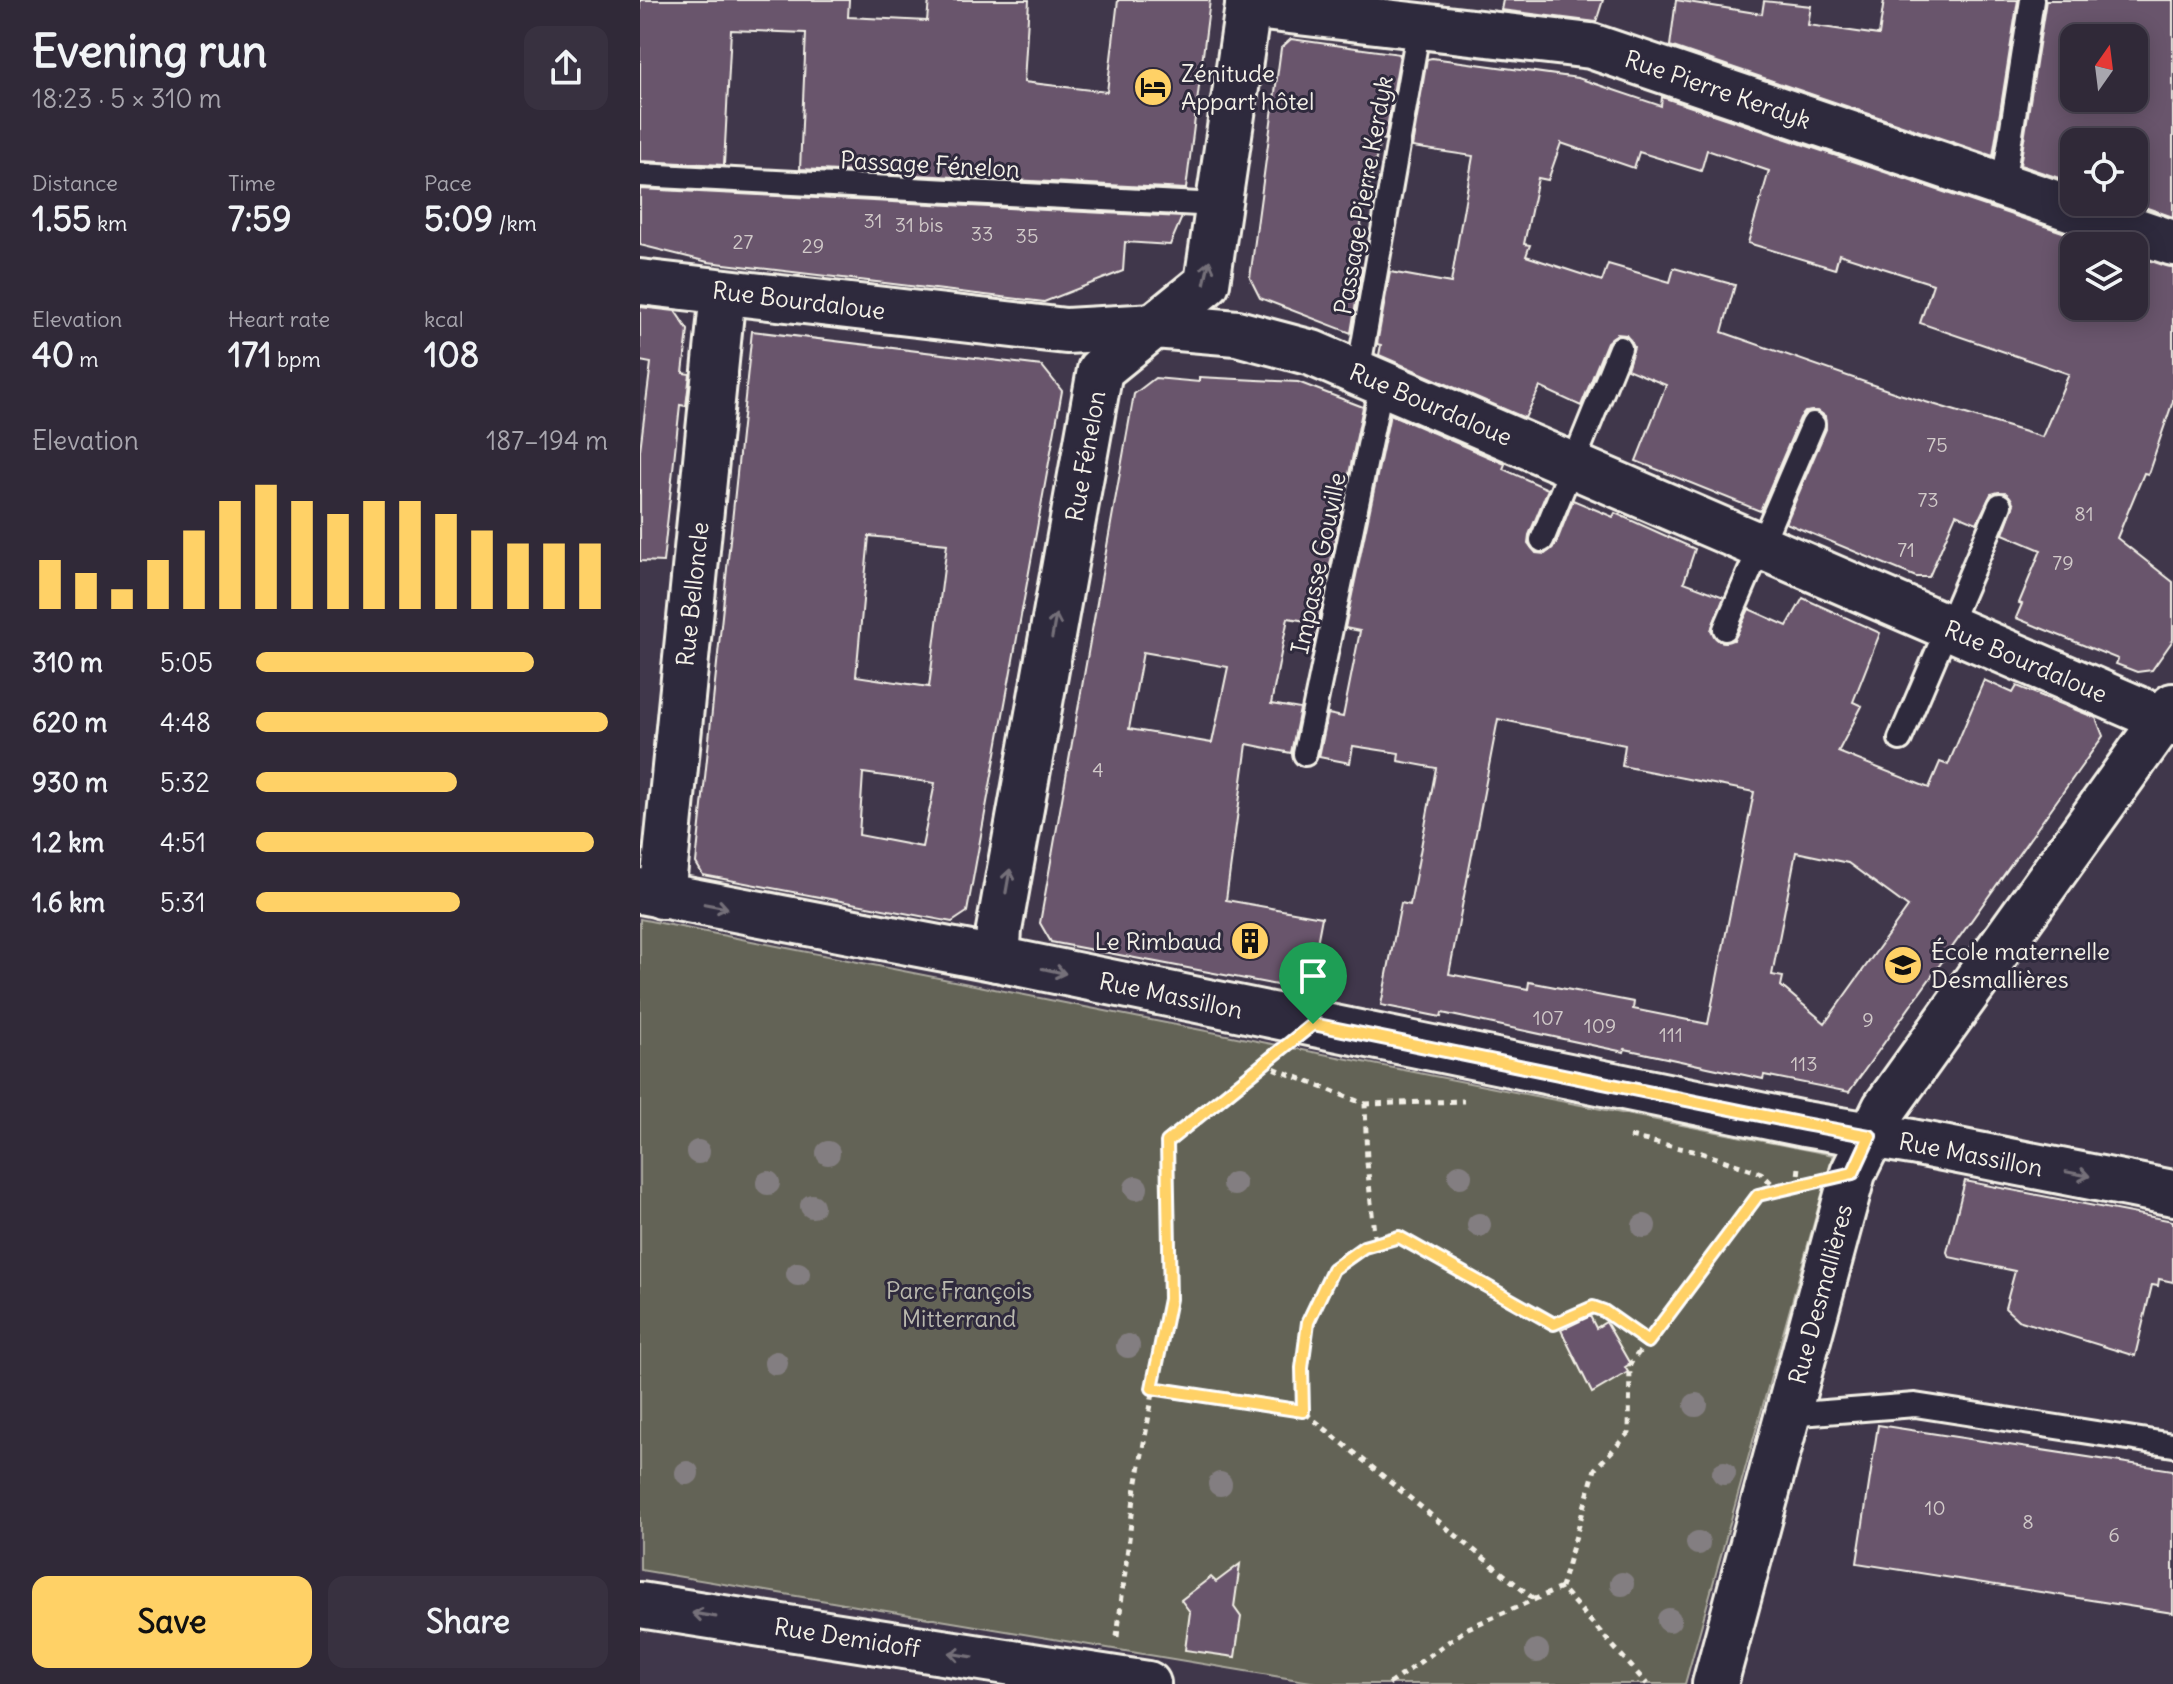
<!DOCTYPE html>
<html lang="en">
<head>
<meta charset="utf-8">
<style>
  :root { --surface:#302938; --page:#383140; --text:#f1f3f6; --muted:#a8a6ae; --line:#4b4553; --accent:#ffd166 }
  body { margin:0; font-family:Delius,sans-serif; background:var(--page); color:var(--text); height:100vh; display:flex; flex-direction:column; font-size:30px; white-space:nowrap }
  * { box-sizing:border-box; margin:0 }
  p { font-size:26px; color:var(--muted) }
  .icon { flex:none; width:44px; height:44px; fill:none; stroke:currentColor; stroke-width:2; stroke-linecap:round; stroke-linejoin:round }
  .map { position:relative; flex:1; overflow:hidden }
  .drawer { display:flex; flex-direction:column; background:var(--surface); width:640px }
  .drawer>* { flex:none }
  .needle { width:52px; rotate:14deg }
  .tools { position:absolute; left:1420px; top:24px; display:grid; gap:16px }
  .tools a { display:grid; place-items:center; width:88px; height:88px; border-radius:16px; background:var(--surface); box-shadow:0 4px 20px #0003,0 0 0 2px var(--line); font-size:40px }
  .pin { position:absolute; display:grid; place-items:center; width:68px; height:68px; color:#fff; margin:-82px -34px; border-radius:50% 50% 50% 0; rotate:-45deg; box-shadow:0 0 8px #0007 }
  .pin .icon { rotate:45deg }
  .round { display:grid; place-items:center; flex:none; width:84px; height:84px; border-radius:16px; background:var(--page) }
  .summary { display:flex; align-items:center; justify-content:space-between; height:136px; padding:0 32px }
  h1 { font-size:44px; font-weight:700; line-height:60px }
  .figures { display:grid; grid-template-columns:repeat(3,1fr); gap:12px; height:136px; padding:8px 32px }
  .figures div { display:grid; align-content:center }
  .figures b { font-size:34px; font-weight:700 }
  .figures small { font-size:22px; font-weight:400 }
  .figures p { font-size:22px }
  .chart { height:224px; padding:16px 32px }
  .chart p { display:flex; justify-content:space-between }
  .chart svg { width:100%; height:144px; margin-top:8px; stroke:var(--accent); stroke-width:6 }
  .action { display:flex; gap:16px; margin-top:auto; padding:16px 32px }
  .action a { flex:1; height:92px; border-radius:16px; background:var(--accent); color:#111; font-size:32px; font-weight:700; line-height:92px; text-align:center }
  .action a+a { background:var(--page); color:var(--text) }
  ul { padding:0 32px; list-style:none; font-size:26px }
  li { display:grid; grid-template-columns:128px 96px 1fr; align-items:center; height:60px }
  li i { height:20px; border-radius:10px; background:var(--accent) }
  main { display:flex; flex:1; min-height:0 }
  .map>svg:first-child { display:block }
</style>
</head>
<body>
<main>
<section class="drawer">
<div class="summary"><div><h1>Evening run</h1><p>18:23 · 5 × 310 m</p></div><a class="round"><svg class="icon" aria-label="share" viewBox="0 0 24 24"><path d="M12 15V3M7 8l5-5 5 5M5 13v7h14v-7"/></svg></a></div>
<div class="figures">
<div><p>Distance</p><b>1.55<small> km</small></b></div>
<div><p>Time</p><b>7:59</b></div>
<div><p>Pace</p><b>5:09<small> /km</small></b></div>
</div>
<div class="figures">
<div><p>Elevation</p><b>40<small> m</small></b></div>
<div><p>Heart rate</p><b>171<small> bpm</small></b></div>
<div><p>kcal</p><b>108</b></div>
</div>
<div class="chart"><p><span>Elevation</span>187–194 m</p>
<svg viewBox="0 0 160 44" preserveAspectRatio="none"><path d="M5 44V29M15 44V33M25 44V38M35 44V29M45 44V20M55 44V11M65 44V6M75 44V11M85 44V15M95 44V11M105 44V11M115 44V15M125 44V20M135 44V24M145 44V24M155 44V24"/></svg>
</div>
<ul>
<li><b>310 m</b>5:05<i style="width:79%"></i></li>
<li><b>620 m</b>4:48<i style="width:100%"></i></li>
<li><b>930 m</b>5:32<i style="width:57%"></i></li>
<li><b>1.2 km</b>4:51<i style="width:96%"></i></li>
<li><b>1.6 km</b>5:31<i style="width:58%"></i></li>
</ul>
<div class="action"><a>Save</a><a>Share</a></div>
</section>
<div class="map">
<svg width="1533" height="1684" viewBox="0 0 1533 1684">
  <rect width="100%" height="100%" fill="#40374b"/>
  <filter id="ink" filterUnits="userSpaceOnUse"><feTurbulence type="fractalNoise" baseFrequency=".0125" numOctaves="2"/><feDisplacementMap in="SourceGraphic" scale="16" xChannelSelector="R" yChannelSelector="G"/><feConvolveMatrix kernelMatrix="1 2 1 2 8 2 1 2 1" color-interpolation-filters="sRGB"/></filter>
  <g filter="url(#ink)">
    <polygon fill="#646456" stroke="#acaa9f" stroke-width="2" points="0,919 1193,1155 1045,1684 683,1684 0,1570"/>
    <g fill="#69556c" stroke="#f4f1e8" stroke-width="2" fill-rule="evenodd">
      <polygon points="0,0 209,0 208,17 287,21 289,0 389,0 384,82 467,92 478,0 570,0 546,189 160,169 166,33 91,30 84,165 0,161"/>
      <polygon points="863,0 963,0 956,22 861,10"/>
      <polygon points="1036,0 1122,14 1124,1 1171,6 1168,25 1239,35 1244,0 1378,0 1353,156 1030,46"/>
      <path d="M 1406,0 L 1533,0 L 1533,217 L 1490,202 L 1494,202 L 1494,142 L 1434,142 L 1434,183 L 1380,165 ZM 1434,38 L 1494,38 L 1494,98 L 1434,98 Z"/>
      <polygon points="651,39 760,54 745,140 741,139 726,199 713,265 722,267 711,333 620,298 610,278 641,48"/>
      <path d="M 792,58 L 938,78 L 1021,106 L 1022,97 L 1464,246 L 1434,246 L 1434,306 L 1494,306 L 1494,256 L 1533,267 L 1533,401 L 1508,474 L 1504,473 L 1477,538 L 1533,582 L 1533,640 L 1512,670 L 1497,672 L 1476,664 L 1478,659 L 1376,618 L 1382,604 L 1379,603 L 1401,550 L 1363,534 L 1374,504 L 1365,492 L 1351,494 L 1337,523 L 1316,514 L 1289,577 L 1276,577 L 1146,523 L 1186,429 L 1185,416 L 1178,411 L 1165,412 L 1160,418 L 1120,511 L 996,461 L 1026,385 L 987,369 L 994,347 L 986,335 L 977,334 L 967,342 L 941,406 L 900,387 L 885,418 L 739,355 L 741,345 L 737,344 L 750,272 L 811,283 L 819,235 L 833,156 L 772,147 L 787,59 ZM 921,143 L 994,168 L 999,152 L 1061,171 L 1067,150 L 1129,171 L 1108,243 L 1195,269 L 1199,254 L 1293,284 L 1280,323 L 1429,374 L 1402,437 L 1256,393 L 1082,332 L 1095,285 L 1034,268 L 1030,282 L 968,264 L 962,281 L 886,256 L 890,245 L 884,244 L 898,178 L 908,180 Z"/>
      <polygon points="0,189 542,217 530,245 485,242 483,271 404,302 68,262 0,245"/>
      <polygon points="0,307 35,311 48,330 43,373 50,374 46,406 40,405 23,562 0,561 0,450 11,363 0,361"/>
      <path d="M 112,331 L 402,366 L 422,391 L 327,912 L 312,922 L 63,875 L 56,863 ZM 229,536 L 307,544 L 289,687 L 216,676 ZM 223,773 L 295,783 L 282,847 L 219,835 Z"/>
      <path d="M 559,377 L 658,382 L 723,407 L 678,623 L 648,618 L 631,704 L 660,709 L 651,753 L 607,744 L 586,900 L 682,917 L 668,991 L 411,942 L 400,923 L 494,394 L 515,378 L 559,382 ZM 503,652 L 588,667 L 572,743 L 489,729 Z"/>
      <path d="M 750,414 L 865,464 L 863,469 L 908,489 L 889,535 L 888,543 L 896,553 L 905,554 L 915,546 L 933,500 L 973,517 L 975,513 L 1055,549 L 1044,582 L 1084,597 L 1071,630 L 1079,641 L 1094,640 L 1109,609 L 1147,626 L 1163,598 L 1240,633 L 1213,702 L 1222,706 L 1198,752 L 1289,788 L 1300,762 L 1308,765 L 1344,680 L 1373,693 L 1377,686 L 1456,718 L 1463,736 L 1209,1092 L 1124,1075 L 1123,1079 L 985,1049 L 984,1052 L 802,1013 L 801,1017 L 741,1005 L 761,903 L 770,905 L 796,768 L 758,761 L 759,753 L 713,746 L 710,763 L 679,757 L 688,714 L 703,717 L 720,631 L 705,628 ZM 858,719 L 985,745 L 982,766 L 1114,792 L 1068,1024 L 993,1009 L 994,1002 L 889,982 L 888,989 L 809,974 ZM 1156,852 L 1208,863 L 1268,907 L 1185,1023 L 1141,986 L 1143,977 L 1132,975 Z"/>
      <polygon points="1325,1181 1533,1221 1533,1282 1519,1279 1518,1286 1512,1285 1495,1356 1378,1320 1365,1308 1375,1271 1309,1257 1307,1252"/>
      <polygon points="950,1316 956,1328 966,1322 990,1364 985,1367 988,1372 952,1393 921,1330"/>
      <polygon points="1238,1425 1533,1470 1533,1613 1217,1563"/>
      <polygon points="600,1564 594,1607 601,1617 595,1657 545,1650 550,1612 541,1600 571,1577 576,1582"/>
    </g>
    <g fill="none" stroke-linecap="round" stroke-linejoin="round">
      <g stroke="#f4f1e8" stroke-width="28">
        <g id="lane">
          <polyline points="0,175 578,205"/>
          <polyline points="1363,185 1392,0"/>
          <polyline points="718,373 779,26"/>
          <polyline points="902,540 980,348"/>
          <polyline points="1085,629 1173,424"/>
          <polyline points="1260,739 1360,505"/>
          <polyline points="665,754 742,383"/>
          <polyline points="1147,1415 1275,1405 1533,1445"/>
        </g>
      </g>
      <g stroke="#f4f1e8" stroke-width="50">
        <g id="street">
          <polyline points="608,6 951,46 1533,243"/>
          <polyline points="0,282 426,331 515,326 597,333 672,353 1533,724"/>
          <polyline points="0,891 357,959 1164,1124 1272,1142 1533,1193"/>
          <polyline points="22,896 83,292"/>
          <polyline points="357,959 359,930 460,370 567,283 609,0"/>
          <polyline points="1075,1684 1213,1173 1245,1108 1533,706"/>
        </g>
      </g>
      <g stroke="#f4f1e8" stroke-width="50">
        <polyline id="secondary" points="0,1605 508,1684"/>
      </g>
      <g stroke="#f4f1e8" stroke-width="5" stroke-dasharray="6 6" stroke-linecap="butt">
        <polyline points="623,1064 725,1104 727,1162 735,1244"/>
        <polyline points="725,1104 824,1101"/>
        <polyline points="990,1137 1062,1153 1121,1173 1139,1191"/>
        <polyline points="1157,1186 1159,1167"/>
        <polyline points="512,1388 663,1411 894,1599"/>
        <polyline points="663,1411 662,1368 668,1322 693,1269 724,1247 759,1237 914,1324 953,1307 964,1311 1008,1342"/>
        <polyline points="921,1588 955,1469 989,1433 990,1364 1118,1195 1166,1184"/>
        <polyline points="477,1637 494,1498 530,1299 527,1142 629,1059"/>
        <polyline points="749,1684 828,1628 921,1588 1007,1684"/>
      </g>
      <use href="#lane" stroke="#2f2a3d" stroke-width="22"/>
      <use href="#street" stroke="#2f2a3d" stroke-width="44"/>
      <use href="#secondary" stroke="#2f2a3d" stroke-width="44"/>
    </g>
    <g fill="#837e81">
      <circle cx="58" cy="1152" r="12"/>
      <circle cx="188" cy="1153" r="12"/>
      <circle cx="820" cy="1176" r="12"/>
      <circle cx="128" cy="1183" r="12"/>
      <circle cx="594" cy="1184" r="12"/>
      <circle cx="496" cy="1188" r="12"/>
      <circle cx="172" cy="1206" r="12"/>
      <circle cx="839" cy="1225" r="12"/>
      <circle cx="1004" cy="1226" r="12"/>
      <circle cx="158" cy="1274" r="12"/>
      <circle cx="488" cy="1346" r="12"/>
      <circle cx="136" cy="1363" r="12"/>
      <circle cx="1056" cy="1405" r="12"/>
      <circle cx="47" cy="1473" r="12"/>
      <circle cx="1084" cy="1473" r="12"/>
      <circle cx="580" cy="1484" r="12"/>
      <circle cx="1058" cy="1543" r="12"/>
      <circle cx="982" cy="1584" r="12"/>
      <circle cx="1029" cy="1620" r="12"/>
      <circle cx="897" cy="1651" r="12"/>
    </g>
    <defs><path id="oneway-shaft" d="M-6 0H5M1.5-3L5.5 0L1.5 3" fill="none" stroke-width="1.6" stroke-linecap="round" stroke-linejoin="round" transform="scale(2)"/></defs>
    <g stroke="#747079">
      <use href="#oneway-shaft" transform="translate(567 272) rotate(-77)"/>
      <use href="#oneway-shaft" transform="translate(414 626) rotate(-80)"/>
      <use href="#oneway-shaft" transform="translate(368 881) rotate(-80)"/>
      <use href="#oneway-shaft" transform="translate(76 906) rotate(11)"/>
      <use href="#oneway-shaft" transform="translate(414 971) rotate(12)"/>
      <use href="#oneway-shaft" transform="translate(1438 1174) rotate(11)"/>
      <use href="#oneway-shaft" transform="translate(64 1615) rotate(-171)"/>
      <use href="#oneway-shaft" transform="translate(321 1655) rotate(-171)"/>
    </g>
  </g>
  <g fill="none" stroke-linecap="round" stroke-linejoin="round" filter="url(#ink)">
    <g stroke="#fff" stroke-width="16">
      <polygon id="route" points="673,1024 1164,1124 1230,1136 1213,1173 1118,1195 1008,1342 964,1311 953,1307 914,1324 759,1237 724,1247 693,1269 668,1322 662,1368 663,1411 512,1388 530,1299 527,1142"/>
    </g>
    <use href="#route" stroke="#ffd166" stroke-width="10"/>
  </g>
  <defs>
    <g id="hotel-disc" transform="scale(2)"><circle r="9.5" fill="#ffd166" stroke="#2f2a3d"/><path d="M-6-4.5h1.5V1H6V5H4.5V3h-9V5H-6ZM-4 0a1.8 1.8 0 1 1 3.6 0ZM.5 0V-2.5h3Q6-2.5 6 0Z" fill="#111"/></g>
    <g id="building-disc" transform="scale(2)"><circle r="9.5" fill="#ffd166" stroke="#2f2a3d"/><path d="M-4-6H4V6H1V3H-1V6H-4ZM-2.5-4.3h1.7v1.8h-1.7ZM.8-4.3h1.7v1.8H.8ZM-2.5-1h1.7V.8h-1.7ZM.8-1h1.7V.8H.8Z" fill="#111"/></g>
    <g id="school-disc" transform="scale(2)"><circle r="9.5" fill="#ffd166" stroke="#2f2a3d"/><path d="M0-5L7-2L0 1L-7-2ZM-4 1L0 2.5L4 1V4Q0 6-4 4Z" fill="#111"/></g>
  </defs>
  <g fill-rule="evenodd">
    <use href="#hotel-disc" x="513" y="87"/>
    <use href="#building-disc" x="610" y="941"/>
    <use href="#school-disc" x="1263" y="965"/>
  </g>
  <g text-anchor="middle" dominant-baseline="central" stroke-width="6" stroke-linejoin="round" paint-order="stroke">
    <g font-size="20" fill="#d1cac9">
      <text x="233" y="220">31</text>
      <text x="279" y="224">31 bis</text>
      <text x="342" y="233">33</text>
      <text x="387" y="235">35</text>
      <text x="103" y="241">27</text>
      <text x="173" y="245">29</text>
      <text x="1297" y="444">75</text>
      <text x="1288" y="499">73</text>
      <text x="1444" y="513">81</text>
      <text x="1266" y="549">71</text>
      <text x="1423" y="562">79</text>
      <text x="458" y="769">4</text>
      <text x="908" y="1017">107</text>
      <text x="1228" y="1019">9</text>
      <text x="960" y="1025">109</text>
      <text x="1031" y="1034">111</text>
      <text x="1164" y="1063">113</text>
      <text x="1295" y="1507">10</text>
      <text x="1388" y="1521">8</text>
      <text x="1474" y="1534">6</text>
    </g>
    <g font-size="24" fill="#f4f1e8" stroke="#2f2a3d" text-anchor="start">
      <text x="541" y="73">Zénitude<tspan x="541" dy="28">Appart hôtel</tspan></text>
      <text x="582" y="941" text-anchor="end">Le Rimbaud</text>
      <text x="1291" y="951">École maternelle<tspan x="1291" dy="28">Desmallières</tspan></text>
    </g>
    <g font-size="24" fill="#f4f1e8" stroke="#2f2a3d">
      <text transform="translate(1078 89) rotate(19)">Rue Pierre Kerdyk</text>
      <text transform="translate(290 164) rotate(3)">Passage Fénelon</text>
      <text transform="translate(723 195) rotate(-80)">Passage Pierre Kerdyk</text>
      <text transform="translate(159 300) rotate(7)">Rue Bourdaloue</text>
      <text transform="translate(791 404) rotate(23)">Rue Bourdaloue</text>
      <text transform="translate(445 456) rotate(-80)">Rue Fénelon</text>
      <text transform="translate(678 563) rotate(-78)">Impasse Gouville</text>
      <text transform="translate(52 594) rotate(-84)">Rue Belloncle</text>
      <text transform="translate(1386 661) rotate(23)">Rue Bourdaloue</text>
      <text transform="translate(531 995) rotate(12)">Rue Massillon</text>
      <text transform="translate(1331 1154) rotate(11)">Rue Massillon</text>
      <text transform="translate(1180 1294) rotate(-75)">Rue Desmallières</text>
      <text transform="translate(207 1637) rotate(9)">Rue Demidoff</text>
    </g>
    <g font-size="24" fill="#bab9ae" stroke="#2f2a3d">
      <text x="319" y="1290">Parc François<tspan x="319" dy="28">Mitterrand</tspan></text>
    </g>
  </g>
</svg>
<div class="tools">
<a><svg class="needle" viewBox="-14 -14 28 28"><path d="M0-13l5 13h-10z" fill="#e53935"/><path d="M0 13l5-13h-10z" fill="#a8a6ae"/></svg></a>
<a><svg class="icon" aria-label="locate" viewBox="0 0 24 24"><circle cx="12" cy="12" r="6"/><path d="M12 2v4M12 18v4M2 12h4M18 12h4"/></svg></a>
<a><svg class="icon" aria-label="layers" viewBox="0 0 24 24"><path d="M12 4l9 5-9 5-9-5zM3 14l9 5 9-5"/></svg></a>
</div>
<div class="pin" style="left:673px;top:1024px;background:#1e9e55"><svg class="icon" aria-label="arrive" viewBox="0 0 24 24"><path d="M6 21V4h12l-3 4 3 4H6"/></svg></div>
</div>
</main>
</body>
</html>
